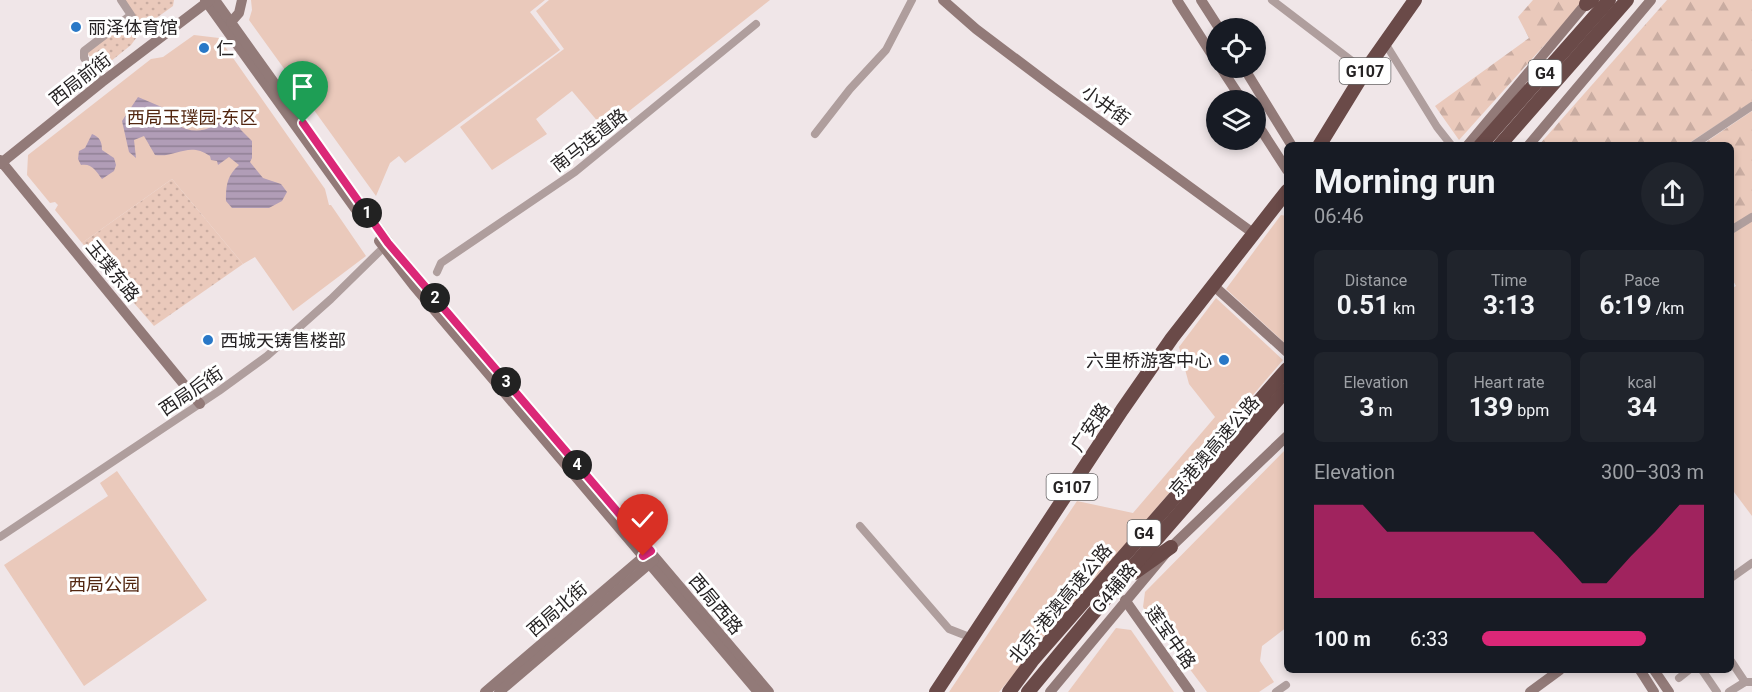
<!DOCTYPE html>
<html lang="en">
<head>
<meta charset="utf-8">
<style>
  :root { --surface:#171b24; --page:#20242c; --text:#f1f3f6; --muted:#9ea1a6; --accent:#db2777 }
  body { margin:0; font-family:Roboto,"Noto Sans SC",sans-serif; background:var(--page); color:var(--text); height:100vh; display:flex; flex-direction:column; font-size:22px; white-space:nowrap }
  * { box-sizing:border-box; margin:0 }
  p { font-size:20px; color:var(--muted) }
  .icon { flex:none; width:33px; height:33px; fill:none; stroke:currentColor; stroke-width:2; stroke-linecap:round; stroke-linejoin:round }
  .map { position:relative; flex:1; overflow:hidden }
  .drawer { position:absolute; left:1284px; top:142px; width:450px; height:531px; display:flex; flex-direction:column; background:var(--surface); border-radius:9px; box-shadow:0 3px 9px #0003 }
  .drawer>* { flex:none }
  .controls { position:absolute; left:1206px; top:18px; display:grid; gap:12px }
  .controls a { display:grid; place-items:center; width:60px; height:60px; border-radius:50%; background:var(--surface); box-shadow:0 3px 9px #0003; font-size:30px }
  .pin { position:absolute; display:grid; place-items:center; width:51px; height:51px; color:#fff; margin:-62px -26px; border-radius:50% 50% 50% 0; rotate:-45deg; box-shadow:0 0 6px #0007 }
  .pin .icon { rotate:45deg }
  .km { position:absolute; width:30px; height:30px; margin:-15px; border-radius:50%; background:#222; color:#fff; font-size:16px; line-height:30px; text-align:center }
  .round { display:grid; place-items:center; flex:none; width:63px; height:63px; border-radius:32px; background:var(--page) }
  .overview { display:flex; align-items:center; justify-content:space-between; height:102px; padding:0 30px }
  h1 { font-size:33px; font-weight:700; line-height:45px }
  .figures { display:grid; grid-template-columns:repeat(3,1fr); gap:9px; height:102px; padding:6px 30px }
  .figures div { display:grid; align-content:center; border-radius:9px; background:var(--page); text-align:center }
  .figures b { font-size:26px; font-weight:700 }
  .figures small { font-size:16px; font-weight:400 }
  .figures p { font-size:16px }
  .chart { height:168px; padding:12px 30px }
  .chart p { display:flex; justify-content:space-between }
  .chart svg { width:100%; height:108px; margin-top:6px; fill:var(--accent); opacity:.7 }
  ul { padding:0 30px; list-style:none; font-size:20px }
  li { display:grid; grid-template-columns:96px 72px 1fr; align-items:center; height:45px }
  li i { height:15px; border-radius:8px; background:var(--accent) }
  .map>svg:first-child { display:block }
</style>
</head>
<body>
<div class="map">
<svg width="1752" height="692" viewBox="0 0 1752 692">
  <defs>
    <pattern id="grass-dots" width="8" height="8" patternUnits="userSpaceOnUse" patternTransform="scale(1.5)"><rect width="8" height="8" fill="#eac9bb"/><path d="M2 2h.1M6 6h.1" fill="none" stroke="#c9aca1" stroke-width="1.8" stroke-linecap="round"/></pattern>
    <pattern id="forest-firs" width="22" height="20" patternUnits="userSpaceOnUse" patternTransform="scale(1.5)"><rect width="22" height="20" fill="#eac9bb"/><path d="M5 1l3.5 6h-7zM16 11l3.5 6h-7z" fill="#c9aca1"/></pattern>
    <pattern id="water-rules" width="6" height="5" patternUnits="userSpaceOnUse" patternTransform="scale(1.5)"><rect width="6" height="5" fill="#b19db7"/><path d="M0 2.5h6" fill="none" stroke="#908095"/></pattern>
  </defs>
  <rect width="100%" height="100%" fill="#f0e6e8"/>
  <g fill="url(#grass-dots)">
    <polygon points="125,0 174,0 173,6 144,27 131,45 100,70 88,54 88,51 135,16"/>
    <polygon points="172,179 243,264 154,326 82,243"/>
  </g>
  <g fill="url(#forest-firs)">
    <polygon points="1533,0 1585,0 1459,140 1435,106 1529,38 1518,17"/>
    <polygon points="1667,0 1752,0 1752,102 1686,145 1538,146"/>
    <polygon points="1752,111 1752,214 1731,226 1731,146 1700,146"/>
  </g>
  <g fill="#eac9bb">
    <polygon points="251,0 545,0 530,12 560,50 405,163 399,156 390,163 376,196 249,20 252,10"/>
    <polygon points="549,0 770,0 605,130 572,91 536,119 547,134 492,170 460,127 564,49 536,11"/>
    <polygon points="194,35 219,38 325,189 329,205 331,205 366,256 293,311 255,257 243,264 172,179 82,243 55,210 58,205 55,202 50,203 27,175 28,155 151,59 163,57"/>
    <polygon points="1281,215 1287,216 1287,345 1226,289"/>
    <polygon points="1752,221 1752,516 1731,488 1731,289 1736,286 1731,277 1731,234"/>
    <polygon points="1216,298 1283,360 999,692 949,692 1077,501 1133,513 1215,417 1189,384 1179,347"/>
    <polygon points="1287,448 1287,627 1262,646 1260,661 1274,682 1259,692 1207,692 1143,607 1145,592"/>
    <polygon points="117,471 207,600 84,686 4,565 108,496 100,483"/>
    <polygon points="1116,628 1131,630 1174,692 1068,692"/>
  </g>
  <g fill="url(#water-rules)">
    <path d="M 138,97 L 164,108 C 172,127 194,137 213,126 C 222,121 224,119 235,119 L 241,130 L 252,141 L 252,158 L 250,162 L 263,178 L 281,184 L 287,192 L 282,201 L 269,208 L 232,208 L 226,201 C 226,185 227,176 239,165 L 229,157 L 218,165 L 217,161 L 211,160 L 210,156 C 188,141 177,158 155,155 L 144,136 L 134,140 L 136,158 L 129,152 L 122,121 Z"/>
    <path d="M 92,134 C 100,137 102,142 102,150 L 114,158 L 116,165 L 114,171 L 102,179 C 96,171 92,163 81,165 L 78,159 L 79,151 L 85,148 Z"/>
  </g>
  <g fill="none" stroke-linecap="round" stroke-linejoin="round">
    <g stroke="#af9e9d" stroke-width="8">
      <polyline points="1272,0 1365,71"/>
      <polyline points="1385,43 1437,127 1452,146"/>
      <polyline points="102,82 84,58 84,51 131,15 121,0"/>
      <polyline points="815,134 850,89 886,50 912,0"/>
      <polyline points="1692,146 1752,106"/>
      <polyline points="1731,230 1752,217"/>
      <polyline points="437,272 441,263 575,172 756,24"/>
      <polyline points="860,526 949,629 972,638"/>
      <polyline points="0,537 219,391 267,356 331,299 383,248"/>
      <polyline points="1731,578 1752,563"/>
      <polyline points="1731,661 1745,682"/>
      <polyline points="1702,670 1717,692"/>
      <polyline points="1679,678 1689,670"/>
      <polyline points="1276,692 1286,685"/>
      <polyline points="1729,692 1745,682 1752,682"/>
    </g>
    <g stroke="#927a78" stroke-width="10">
      <polyline points="205,0 359,214"/>
      <polyline points="215,0 389,243 769,692"/>
      <polyline points="943,0 976,29 1053,87 1253,233"/>
      <polyline points="1177,0 1216,61"/>
      <polyline points="1201,0 1219,28"/>
      <polyline points="231,22 239,13 242,0"/>
      <polyline points="1221,68 1242,100"/>
      <polyline points="1244,68 1292,146"/>
      <polyline points="1256,122 1287,170"/>
      <polyline points="1467,146 1589,0"/>
      <polyline points="1528,146 1651,0"/>
      <polyline points="0,160 200,404"/>
      <polyline points="0,164 102,82 210,0"/>
      <polyline points="379,241 413,285 758,692"/>
      <polyline points="1214,286 1287,352"/>
      <polyline points="1125,600 1190,692"/>
      <polyline points="1640,670 1654,692"/>
      <polyline points="1654,670 1669,692"/>
      <polyline points="485,692 649,552"/>
      <polyline points="499,692 654,560"/>
      <polyline points="1050,692 1171,547 1287,436"/>
      <polyline points="1530,692 1560,670"/>
    </g>
    <g stroke="#6a4a48" stroke-width="14">
      <polyline points="1586,4 1592,0"/>
      <polyline points="1319,146 1365,71 1415,0"/>
      <polyline points="1480,146 1609,0"/>
      <polyline points="1499,146 1627,0"/>
      <polyline points="1134,573 1171,547"/>
      <polyline points="936,692 1122,410 1172,338 1287,191"/>
      <polyline points="1009,692 1032,661 1287,369"/>
      <polyline points="1028,692 1115,587 1287,389"/>
    </g>
  </g>
  <g fill="none" stroke-linecap="round" stroke-linejoin="round">
    <g stroke="#fff" stroke-width="12">
      <polyline id="route" points="303,123 388,243 651,551 643,556"/>
    </g>
    <use href="#route" stroke="#db2777" stroke-width="8"/>
  </g>
  <g fill="#2978c7" stroke="#fff" stroke-width="2">
    <circle cx="76" cy="27" r="6"/>
    <circle cx="204" cy="48" r="6"/>
    <circle cx="208" cy="340" r="6"/>
    <circle cx="1224" cy="360" r="6"/>
  </g>
  <g text-anchor="middle" dominant-baseline="central" stroke-width="6" stroke-linejoin="round" paint-order="stroke">
    <g fill="#fff" stroke="#676566" stroke-width="1.5">
      <rect x="1339.5" y="58" width="51" height="26" rx="4.5"/>
      <rect x="1528.5" y="60" width="33" height="26" rx="4.5"/>
      <rect x="1046.5" y="474" width="51" height="26" rx="4.5"/>
      <rect x="1127.5" y="520" width="33" height="26" rx="4.5"/>
    </g>
    <g font-size="16" font-weight="bold" fill="#262324">
      <text x="1365" y="71">G107</text>
      <text x="1545" y="73">G4</text>
      <text x="1072" y="487">G107</text>
      <text x="1144" y="533">G4</text>
    </g>
    <g font-size="18" fill="#262324" stroke="#fff" text-anchor="start">
      <text x="88" y="27">丽泽体育馆</text>
      <text x="216" y="48">仁</text>
      <text x="220" y="340">西城天铸售楼部</text>
      <text x="1212" y="360" text-anchor="end">六里桥游客中心</text>
    </g>
    <g font-size="18" fill="#262324" stroke="#fff">
      <text transform="translate(80 79) rotate(-38)">西局前街</text>
      <text transform="translate(1106 105) rotate(36)">小井街</text>
      <text transform="translate(589 140) rotate(-38)">南马连道路</text>
      <text transform="translate(113 271) rotate(51)">玉璞东路</text>
      <text transform="translate(191 391) rotate(-34)">西局后街</text>
      <text transform="translate(1090 427) rotate(-56)">广安路</text>
      <text transform="translate(1214 446) rotate(-49)">京港澳高速公路</text>
      <text transform="translate(1114 588) rotate(-50)">G4辅路</text>
      <text transform="translate(1060 603) rotate(-50)">北京-港澳高速公路</text>
      <text transform="translate(716 604) rotate(50)">西局西路</text>
      <text transform="translate(557 609) rotate(-41)">西局北街</text>
      <text transform="translate(1171 637) rotate(55)">莲宝中路</text>
    </g>
    <g font-size="18" fill="#532711" stroke="#fff">
      <text x="192" y="117">西局玉璞园-东区</text>
      <text x="104" y="584">西局公园</text>
    </g>
  </g>
</svg>
<div class="controls">
<a><svg class="icon" aria-label="locate" viewBox="0 0 24 24"><circle cx="12" cy="12" r="6"/><path d="M12 2v4M12 18v4M2 12h4M18 12h4"/></svg></a>
<a><svg class="icon" aria-label="layers" viewBox="0 0 24 24"><path d="M12 4l9 5-9 5-9-5zM3 14l9 5 9-5"/></svg></a>
</div>
<div class="pin" style="left:303px;top:123px;background:#1e9e55"><svg class="icon" aria-label="arrive" viewBox="0 0 24 24"><path d="M6 21V4h12l-3 4 3 4H6"/></svg></div>
<div class="pin" style="left:643px;top:556px;background:#d93025"><svg class="icon" aria-label="check" viewBox="0 0 24 24"><path d="M5 12l5 5 9-10"/></svg></div>
<b class="km" style="left:367px;top:213px">1</b>
<b class="km" style="left:435px;top:298px">2</b>
<b class="km" style="left:506px;top:382px">3</b>
<b class="km" style="left:577px;top:465px">4</b>
<section class="drawer">
<div class="overview"><div><h1>Morning run</h1><p>06:46</p></div><a class="round"><svg class="icon" aria-label="share" viewBox="0 0 24 24"><path d="M12 15V3M7 8l5-5 5 5M5 13v7h14v-7"/></svg></a></div>
<div class="figures">
<div><p>Distance</p><b>0.51<small> km</small></b></div>
<div><p>Time</p><b>3:13</b></div>
<div><p>Pace</p><b>6:19<small> /km</small></b></div>
</div>
<div class="figures">
<div><p>Elevation</p><b>3<small> m</small></b></div>
<div><p>Heart rate</p><b>139<small> bpm</small></b></div>
<div><p>kcal</p><b>34</b></div>
</div>
<div class="chart"><p><span>Elevation</span>300–303 m</p>
<svg viewBox="0 0 160 44" preserveAspectRatio="none"><path d="M0 44V6L10 6L20 6L30 17L40 17L50 17L60 17L70 17L80 17L90 17L100 27L110 38L120 38L130 27L140 17L150 6L160 6V44z"/></svg>
</div>
<ul>
<li><b>100 m</b>6:33<i style="width:74%"></i></li>
</ul>
</section>
</div>
</body>
</html>
